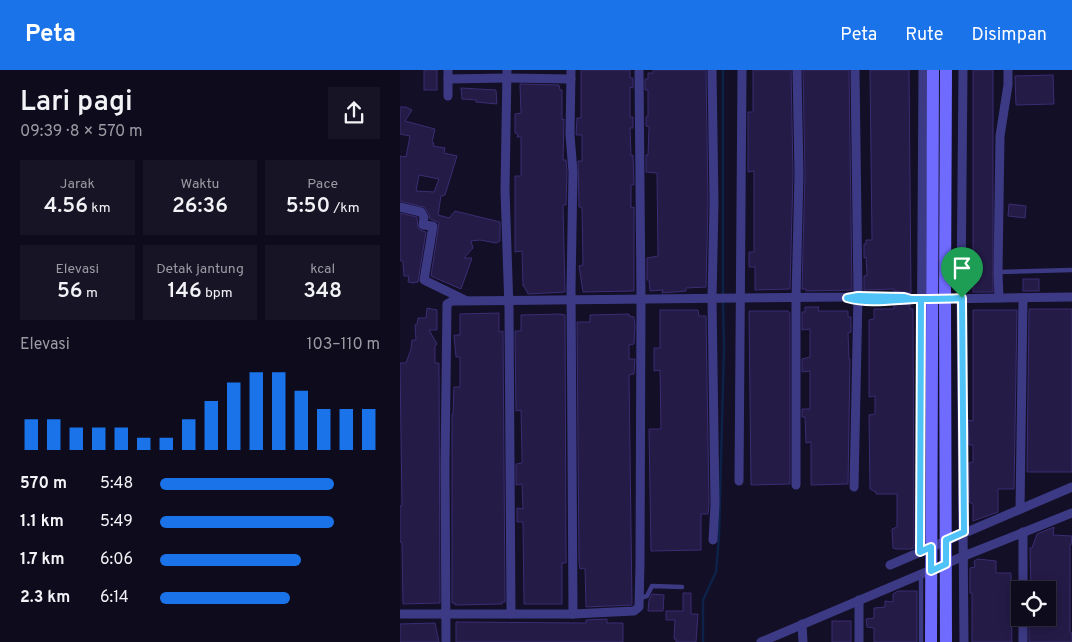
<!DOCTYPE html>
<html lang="id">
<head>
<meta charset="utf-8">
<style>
  :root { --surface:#0e0b1c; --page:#171425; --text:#f1f3f6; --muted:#9b9ba3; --line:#2e2b3b; --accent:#1a73e8 }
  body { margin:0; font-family:Overpass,sans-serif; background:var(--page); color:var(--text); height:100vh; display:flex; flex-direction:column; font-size:19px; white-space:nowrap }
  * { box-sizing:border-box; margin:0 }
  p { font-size:16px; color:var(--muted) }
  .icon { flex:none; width:28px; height:28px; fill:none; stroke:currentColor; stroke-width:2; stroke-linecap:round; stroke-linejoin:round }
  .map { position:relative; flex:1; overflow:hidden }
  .panel { display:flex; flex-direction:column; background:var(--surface); width:400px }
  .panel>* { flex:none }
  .controls { position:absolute; left:611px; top:511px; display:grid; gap:10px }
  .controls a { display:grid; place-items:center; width:45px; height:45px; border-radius:0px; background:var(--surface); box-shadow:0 2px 12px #0003,0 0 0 1px var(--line); font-size:25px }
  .pin { position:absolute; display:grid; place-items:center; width:42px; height:42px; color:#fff; margin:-51px -21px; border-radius:50% 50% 50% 0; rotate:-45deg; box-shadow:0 0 5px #0007 }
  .pin .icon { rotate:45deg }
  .round { display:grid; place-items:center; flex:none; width:52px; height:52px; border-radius:0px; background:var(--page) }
  .summary { display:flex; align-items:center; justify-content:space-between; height:85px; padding:0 20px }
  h1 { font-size:28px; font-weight:600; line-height:38px }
  .metrics { display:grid; grid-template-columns:repeat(3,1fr); gap:8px; height:85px; padding:5px 20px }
  .metrics div { display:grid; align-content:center; border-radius:0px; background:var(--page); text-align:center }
  .metrics b { font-size:21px; font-weight:600 }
  .metrics small { font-size:14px; font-weight:400 }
  .metrics p { font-size:14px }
  .chart { height:140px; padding:10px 20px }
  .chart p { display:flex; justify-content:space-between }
  .chart svg { width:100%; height:90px; margin-top:5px; stroke:var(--accent); stroke-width:6 }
  ul { padding:0 20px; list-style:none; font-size:16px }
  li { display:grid; grid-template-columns:80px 60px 1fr; align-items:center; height:38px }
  li i { height:12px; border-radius:6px; background:var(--accent) }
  header { display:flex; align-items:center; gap:30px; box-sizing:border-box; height:70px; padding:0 25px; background:var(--accent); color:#fff }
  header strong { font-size:24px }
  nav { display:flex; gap:28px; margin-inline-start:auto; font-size:18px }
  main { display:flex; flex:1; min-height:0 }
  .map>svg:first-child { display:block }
</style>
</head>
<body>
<header>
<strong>Peta</strong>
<nav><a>Peta</a><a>Rute</a><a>Disimpan</a></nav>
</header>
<main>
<section class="panel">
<div class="summary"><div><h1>Lari pagi</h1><p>09:39 · 8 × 570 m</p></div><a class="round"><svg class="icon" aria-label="share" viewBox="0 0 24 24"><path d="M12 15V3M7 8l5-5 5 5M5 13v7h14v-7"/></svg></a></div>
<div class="metrics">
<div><p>Jarak</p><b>4.56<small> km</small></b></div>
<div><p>Waktu</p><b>26:36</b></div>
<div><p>Pace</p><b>5:50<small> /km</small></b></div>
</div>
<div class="metrics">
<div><p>Elevasi</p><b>56<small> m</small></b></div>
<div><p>Detak jantung</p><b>146<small> bpm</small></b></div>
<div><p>kcal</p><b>348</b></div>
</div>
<div class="chart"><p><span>Elevasi</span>103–110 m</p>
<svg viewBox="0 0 160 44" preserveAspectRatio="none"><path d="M5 44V29M15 44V29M25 44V33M35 44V33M45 44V33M55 44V38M65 44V38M75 44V29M85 44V20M95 44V11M105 44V6M115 44V6M125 44V15M135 44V24M145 44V24M155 44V24"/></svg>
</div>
<ul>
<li><b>570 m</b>5:48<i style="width:79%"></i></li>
<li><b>1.1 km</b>5:49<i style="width:79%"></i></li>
<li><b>1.7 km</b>6:06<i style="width:64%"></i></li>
<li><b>2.3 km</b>6:14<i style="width:59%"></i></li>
</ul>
</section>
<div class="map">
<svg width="672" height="572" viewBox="0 0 672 572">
  <rect width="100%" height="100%" fill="#130f26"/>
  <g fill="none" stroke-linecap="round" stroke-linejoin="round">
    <g stroke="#0c2248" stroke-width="2.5">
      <polyline points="323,0 323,226"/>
      <polyline points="303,572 303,530 316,502 319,467 324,277 323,231"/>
    </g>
  </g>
  <g fill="#241b47" stroke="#3b2d73" fill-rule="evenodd">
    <rect x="24" y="0" width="13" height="20"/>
    <polygon points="181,0 230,0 230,8 233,8 233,18 230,17 230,47 233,47 233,58 230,58 231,86 233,85 234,115 231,115 231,138 234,137 234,221 183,222 179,196 183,195 182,137 179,137 178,91 182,91 182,65 176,65 177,48 181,48"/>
    <polygon points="253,0 306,0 308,133 306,217 286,218 286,221 262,223 263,220 250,221 249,210 247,210 247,188 258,186 257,103 246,102 246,85 248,85 249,57 246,56 246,47 248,46 248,20 245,20 245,9 248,9 248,3 253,3"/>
    <polygon points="353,0 391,0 393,104 390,219 355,220 355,197 349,197 349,182 354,182 354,101 348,102 348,42 353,42"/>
    <polygon points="403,0 449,0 452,220 406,221 406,219 402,219 405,104"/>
    <polygon points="470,0 509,0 511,223 494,221 494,219 464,220 464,206 466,206 467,204 466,187 464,188 464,174 466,174 466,170 472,170"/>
    <rect x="573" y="0" width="20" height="222"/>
    <polygon points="653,5 654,34 616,35 615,6"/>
    <polygon points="120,14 159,15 160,20 162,20 162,50 164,49 163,90 166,90 167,102 166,135 163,135 165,222 128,224 124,216 123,216 122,181 115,182 115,106 121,106 121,67 117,67 118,64 115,63 115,44 121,43"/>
    <polygon points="61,18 96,20 97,34 76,32 76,30 62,29"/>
    <path d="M 0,37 L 6,37 L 12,40 L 5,51 L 35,59 L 32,72 L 34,73 L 33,76 L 45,78 L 44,83 L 57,86 L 45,125 L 41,126 L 38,145 L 49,148 L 55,141 L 100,152 L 100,171 L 96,173 L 80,170 L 71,171 L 73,178 L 64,188 L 72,188 L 61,219 L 31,206 L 39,153 L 36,151 L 30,149 L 29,144 L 24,137 L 0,131 L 0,86 L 6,87 L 10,66 L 0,64 ZM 19,105 L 39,109 L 34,122 L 16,121 Z"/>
    <polygon points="609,134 626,136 625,148 608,146"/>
    <polygon points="0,143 17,147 18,158 20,160 26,162 18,212 13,213 8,212 9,206 4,206 3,192 0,190"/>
    <rect x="623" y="209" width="16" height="12"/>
    <polygon points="494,233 510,235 510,239 513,239 514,478 511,479 496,479 493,478 492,459 497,457 497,424 476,424 476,422 470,419 469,345 475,344 475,326 469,327 469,250 474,249 474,239 494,239"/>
    <polygon points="405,237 419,237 418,241 448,241 448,247 451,247 451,262 448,263 449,289 450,289 448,414 411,415 411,372 406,373 405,347 402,347 402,339 410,339 410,301 402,302 402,289 410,287 410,259 402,260 402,242 405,242"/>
    <polygon points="27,238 37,240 37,260 29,260 37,274 35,276 35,293 39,293 40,533 3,534 2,472 0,472 0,436 2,436 0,293 6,293 11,279 12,270 16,270 15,255 17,254 18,248 26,248"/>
    <polygon points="629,239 672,239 672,402 627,402"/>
    <polygon points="260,240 298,240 299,246 306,246 309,434 308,444 301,444 301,480 251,481 249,359 261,359 260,300 254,301 254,278 260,278"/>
    <polygon points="573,240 617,240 614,419 598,419 598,442 573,451 573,434 569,432 569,393 573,392 573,375 569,375 568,350 573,351"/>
    <polygon points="349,241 388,241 390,243 390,414 351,415"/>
    <polygon points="99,243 99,262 103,261 105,532 102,532 102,534 55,535 55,533 52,533 52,344 53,344 54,317 60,317 60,287 56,287 54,265 60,265 60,244"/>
    <polygon points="160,244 165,245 166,493 162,493 162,534 124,534 123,452 117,452 117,438 123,439 122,414 116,415 116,394 122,393 122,386 121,340 116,341 115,261 121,261 121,245"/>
    <polygon points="229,244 229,246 234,247 235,256 234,274 229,275 229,289 235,289 234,304 229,305 232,535 186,537 185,498 180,499 179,492 177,252 190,252 190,245"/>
    <polygon points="654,457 653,465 672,466 671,475 670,475 670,562 672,563 672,572 629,572 629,551 631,550 631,548 648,548 648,520 631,520 630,478 632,478 637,464"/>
    <polygon points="578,489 596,491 596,503 611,503 611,526 620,525 620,538 611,538 612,572 572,572 572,523 570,523 570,498 575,497 574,491"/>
    <polygon points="498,521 517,521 517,572 474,572 474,558 467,557 466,549 474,548 474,538 485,537 485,531 493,532 493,524"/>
    <polygon points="283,523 291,523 291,544 298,544 296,572 276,572 276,569 274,569 275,550 266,550 266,541 283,541"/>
    <polygon points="252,524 264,525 263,541 248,541 249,530"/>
    <polygon points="207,549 207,553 223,553 223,572 56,572 56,552 186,553 186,550"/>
    <rect x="432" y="551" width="19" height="21"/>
    <polygon points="35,553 39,572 0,572 0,554"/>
  </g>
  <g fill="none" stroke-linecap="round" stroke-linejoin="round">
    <g stroke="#3d3a85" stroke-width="4.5">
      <polyline points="598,202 672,200"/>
      <polyline points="240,528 247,526 252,516 282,517"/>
      <polyline points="521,572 521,505"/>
    </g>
    <g stroke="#3d3a85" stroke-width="9">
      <polyline points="107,0 105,120 109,239 111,544"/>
      <polyline points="171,0 170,65 173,102 171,218 173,544"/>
      <polyline points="312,0 314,133 312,229 315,434 313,470"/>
      <polyline points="563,0 561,228 564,572"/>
      <polyline points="48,9 107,8 171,9"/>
      <polyline points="48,26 48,0"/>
      <polyline points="0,137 21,142 24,147 23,155 33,156 24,210 65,230"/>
      <polyline points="599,228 598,202 600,66 608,15 608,0"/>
      <polyline points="540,229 672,227"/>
      <polyline points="339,411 342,0"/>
      <polyline points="396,415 396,228 399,104 397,0"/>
      <polyline points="454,417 458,226 455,0"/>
      <polyline points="620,439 623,228"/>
      <polyline points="520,482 523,0"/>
      <polyline points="490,495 672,417"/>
      <polyline points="623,520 623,462"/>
      <polyline points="0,544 173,544 234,541 239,537 240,493 241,230 239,0"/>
      <polyline points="402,554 403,572"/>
      <polyline points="46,572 45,395 47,234 52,231 447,227 458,226 504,227 511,229"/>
      <polyline points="361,572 564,486 672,443"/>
      <polyline points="459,572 459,530"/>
      <polyline points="623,572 623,548"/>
    </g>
    <g stroke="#6f6bff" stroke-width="12">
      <polyline points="531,572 533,0"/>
      <polyline points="546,572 545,229 546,0"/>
    </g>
  </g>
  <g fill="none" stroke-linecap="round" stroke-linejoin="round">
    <g stroke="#fff" stroke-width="10">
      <path id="route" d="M 562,228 C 546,229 530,229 514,229 C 492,230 469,234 447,228 L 458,226 L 504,227 L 511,229 L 521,229 L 520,482 L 531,477 L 531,501 L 546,494 L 546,470 L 564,462 L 562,228"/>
    </g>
    <use href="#route" stroke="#4fc3f7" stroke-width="6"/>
  </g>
</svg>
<div class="controls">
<a><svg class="icon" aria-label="locate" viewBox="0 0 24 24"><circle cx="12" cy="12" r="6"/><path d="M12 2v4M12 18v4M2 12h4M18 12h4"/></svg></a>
</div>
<div class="pin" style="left:562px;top:228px;background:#1e9e55"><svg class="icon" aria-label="arrive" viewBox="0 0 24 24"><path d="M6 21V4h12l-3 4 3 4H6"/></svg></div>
</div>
</main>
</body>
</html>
